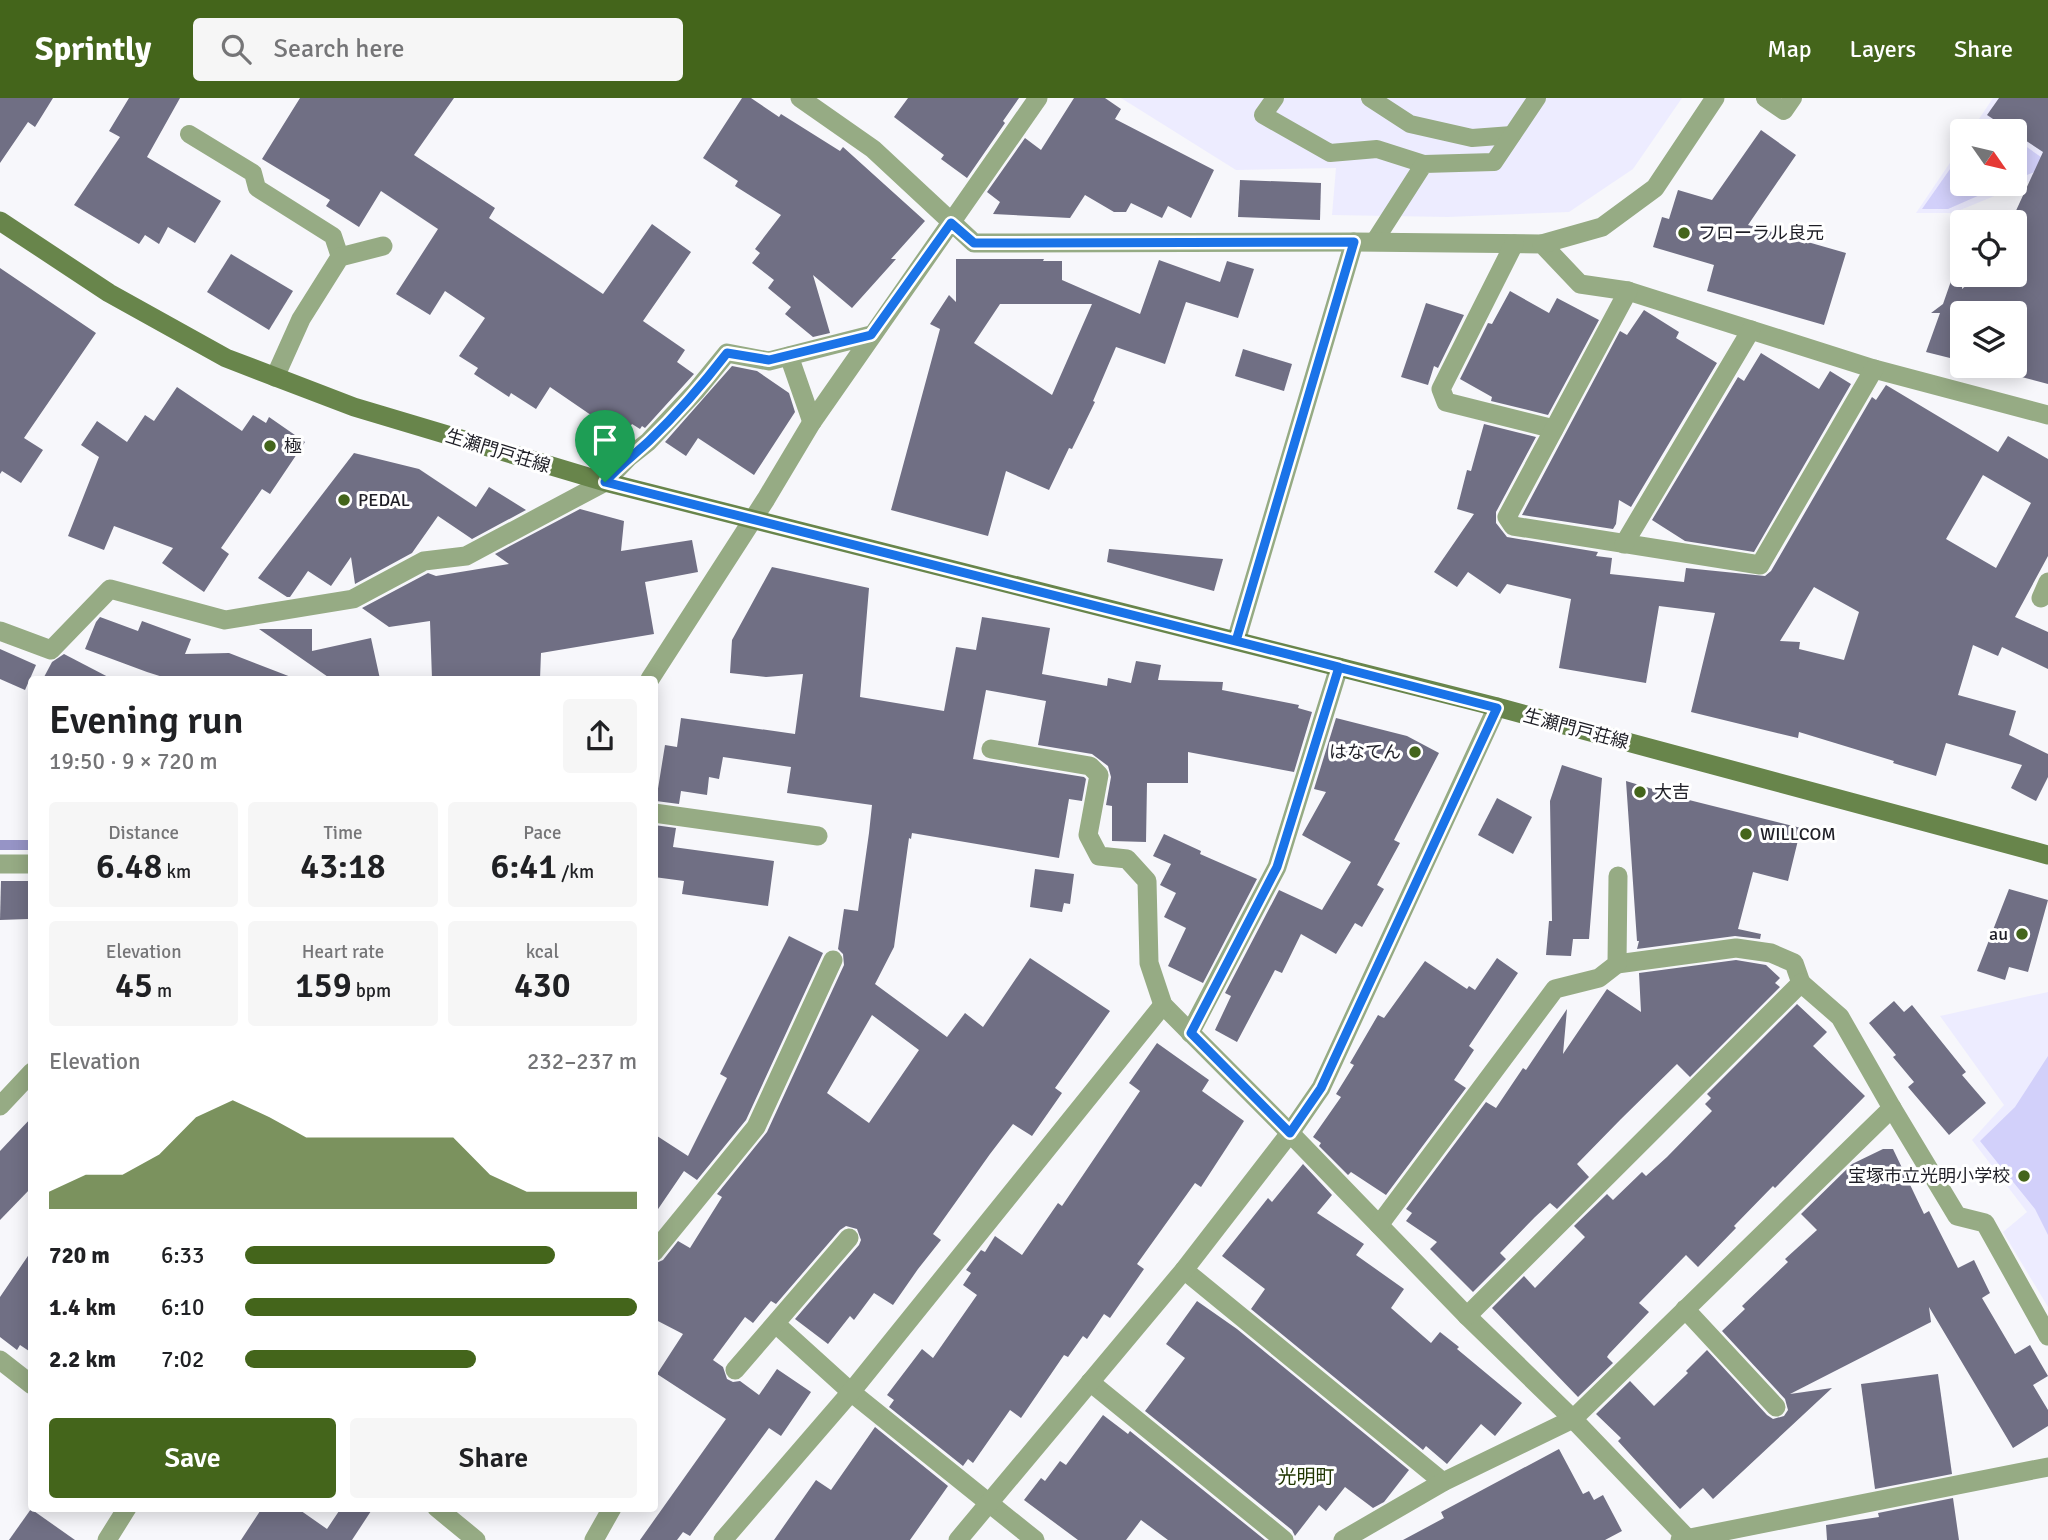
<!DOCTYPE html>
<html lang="en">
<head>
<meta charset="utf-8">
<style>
  :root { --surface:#fff; --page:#f6f6f6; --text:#202124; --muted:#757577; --accent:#44651b }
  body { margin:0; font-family:Signika,"Noto Sans JP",sans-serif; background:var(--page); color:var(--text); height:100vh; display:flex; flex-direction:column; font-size:26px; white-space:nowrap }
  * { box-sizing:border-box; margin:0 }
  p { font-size:23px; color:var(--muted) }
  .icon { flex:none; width:38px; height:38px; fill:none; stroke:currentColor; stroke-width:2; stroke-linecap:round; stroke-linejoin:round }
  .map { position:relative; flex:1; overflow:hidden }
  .side { position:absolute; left:28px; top:578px; width:630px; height:836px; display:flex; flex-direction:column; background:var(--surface); border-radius:7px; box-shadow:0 4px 18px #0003 }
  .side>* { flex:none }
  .needle { width:46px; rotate:124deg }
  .controls { position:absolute; left:1950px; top:21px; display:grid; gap:14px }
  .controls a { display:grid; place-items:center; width:77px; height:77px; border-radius:7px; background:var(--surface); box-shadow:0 4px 18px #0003; font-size:35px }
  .pin { position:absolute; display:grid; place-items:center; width:60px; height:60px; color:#fff; margin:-72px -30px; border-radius:50% 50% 50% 0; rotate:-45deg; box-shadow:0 0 7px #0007 }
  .pin .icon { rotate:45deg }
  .round { display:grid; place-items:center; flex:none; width:74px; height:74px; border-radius:7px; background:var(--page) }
  .headline { display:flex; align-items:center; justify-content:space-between; height:119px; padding:0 21px }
  h1 { font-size:38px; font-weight:600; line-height:52px }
  .metrics { display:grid; grid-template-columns:repeat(3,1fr); gap:10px; height:119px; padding:7px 21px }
  .metrics div { display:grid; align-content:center; border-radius:7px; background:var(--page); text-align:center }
  .metrics b { font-size:35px; font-weight:600 }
  .metrics small { font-size:19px; font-weight:400 }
  .metrics p { font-size:19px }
  .chart { height:196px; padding:14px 21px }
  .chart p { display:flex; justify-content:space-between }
  .chart svg { width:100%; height:126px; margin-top:7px; fill:var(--accent); opacity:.7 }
  .cta { display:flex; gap:14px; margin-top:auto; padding:14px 21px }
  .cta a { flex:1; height:80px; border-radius:7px; background:var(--accent); color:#fff; font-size:28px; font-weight:600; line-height:80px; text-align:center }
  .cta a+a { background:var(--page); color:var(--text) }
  ul { padding:0 21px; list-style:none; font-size:23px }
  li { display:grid; grid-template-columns:112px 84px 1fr; align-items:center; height:52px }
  li i { height:18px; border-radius:9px; background:var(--accent) }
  header { display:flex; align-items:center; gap:42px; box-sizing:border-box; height:98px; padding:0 35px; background:var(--accent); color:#fff }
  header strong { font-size:33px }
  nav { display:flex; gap:38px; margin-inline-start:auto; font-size:24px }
  .search { width:490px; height:63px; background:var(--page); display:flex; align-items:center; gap:18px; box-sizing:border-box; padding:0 24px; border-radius:7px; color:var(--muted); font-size:26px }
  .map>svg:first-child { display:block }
</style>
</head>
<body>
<header>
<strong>Sprintly</strong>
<div class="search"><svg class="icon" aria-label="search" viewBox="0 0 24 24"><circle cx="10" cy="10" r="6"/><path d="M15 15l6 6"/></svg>Search here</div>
<nav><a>Map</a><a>Layers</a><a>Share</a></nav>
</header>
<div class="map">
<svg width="2048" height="1442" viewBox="0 0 2048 1442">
  <rect width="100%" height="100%" fill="#f7f7fb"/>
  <g fill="#edecff">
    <polygon points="1121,0 1682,0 1633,71 1569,114 1448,119 1332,117 1336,70 1236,72"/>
    <polygon points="1993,0 2048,0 2048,76 1953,115 1916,115 1962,47 1962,86 2014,86 2014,33 1971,33"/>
    <polygon points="2048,894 2048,1209 2003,1134 2027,1114 1972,1042 2004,1007 1940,918"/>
  </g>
  <g fill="#d2d0fa">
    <polygon points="2014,40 2048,64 2048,69 2014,82"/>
    <polygon points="1962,54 1962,86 2005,86 1948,111 1922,111"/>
    <polygon points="2048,958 2048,1137 2035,1111 1980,1043 2015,1009"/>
  </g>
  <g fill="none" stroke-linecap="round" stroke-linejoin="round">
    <polyline stroke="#9694c6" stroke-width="10" points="0,747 32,747"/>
  </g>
  <g fill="#706f84" fill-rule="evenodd">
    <polygon points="0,0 53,0 35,29 28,24 0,65"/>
    <polygon points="129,0 180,0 147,59 221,103 195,145 168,129 159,146 145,137 139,146 74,107 120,39 109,33"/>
    <polygon points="300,0 454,0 414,57 495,110 489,120 603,196 652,126 691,154 643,223 685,252 677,264 694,276 645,330 642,328 640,331 632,326 623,339 550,289 536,311 511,295 509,299 474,276 478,270 459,258 485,220 445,193 430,217 396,196 438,131 381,93 359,129 326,108 330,102 262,61"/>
    <polygon points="742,0 751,0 779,19 781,16 840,53 843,49 925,123 891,161 896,161 852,210 813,177 830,235 813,239 785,216 791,209 768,190 774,182 752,165 760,155 755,151 781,117 735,88 738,83 703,60"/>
    <polygon points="908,0 1019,0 1003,23 1005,25 967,80 941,61 944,57 894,19"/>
    <polygon points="1074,0 1105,0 1121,11 1115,21 1214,72 1191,120 1168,108 1162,120 1131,105 1126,114 1114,114 1085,97 1070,120 993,116 1000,104 987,94 1025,40 1041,52"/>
    <polygon points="1999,0 2048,0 2048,286 2014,277 2014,215 1962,215 1962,263 1926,254 1940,215 1931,215 1943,206 1958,163 1962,163 1962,191 1979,177 2014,177 2014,117 2043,54 1987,17"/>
    <polygon points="1761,32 1796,57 1748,127 1846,155 1824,227 1707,193 1714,167 1653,149 1662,119 1669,121 1678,92 1712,102"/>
    <polygon points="1240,82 1321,85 1320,122 1238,119"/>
    <polygon points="231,156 293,193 269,232 207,194"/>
    <path d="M 956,161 L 1044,161 L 1043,163 L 1062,163 L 1062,182 L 1140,216 L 1159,162 L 1220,184 L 1227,163 L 1254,171 L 1238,220 L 1186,204 L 1165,266 L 1116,249 L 1093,303 L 1095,304 L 1072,351 L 1069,350 L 1049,392 L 1006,373 L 988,438 L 891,412 L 940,231 L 930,226 L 949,197 L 956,204 ZM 1000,206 L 1092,206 L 1052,297 L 974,245 Z"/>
    <polygon points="0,170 96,235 24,340 43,352 21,385 2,373 0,376"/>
    <polygon points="1510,193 1549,215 1557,200 1599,222 1548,317 1491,303 1492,299 1460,281 1488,225 1492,226"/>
    <polygon points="1426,205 1464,217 1438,270 1434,268 1428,287 1401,279"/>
    <polygon points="1644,212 1679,234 1676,240 1717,265 1631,409 1619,402 1616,426 1613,431 1522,417 1620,233 1627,237"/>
    <polygon points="1243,251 1292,266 1284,293 1235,278"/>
    <polygon points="1761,255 1819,291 1830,273 1851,286 1754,454 1685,443 1652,422 1738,279 1744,283"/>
    <polygon points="732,268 757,273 789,295 795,314 754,377 698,340 686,358 665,344"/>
    <path d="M 1886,287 L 1998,354 L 2008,338 L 2048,361 L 2048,458 L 2015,519 L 2048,534 L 2048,571 L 2002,549 L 1998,558 L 1973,547 L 1958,597 L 2016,613 L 2009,637 L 2048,656 L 2048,679 L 2036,703 L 2011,690 L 2022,667 L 1946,645 L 1936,678 L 1893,665 L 1894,663 L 1799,634 L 1798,640 L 1691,614 L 1715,515 L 1659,508 L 1646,585 L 1559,570 L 1571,501 L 1507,486 L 1500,496 L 1468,474 L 1457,489 L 1434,474 L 1474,416 L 1457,411 L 1467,372 L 1471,373 L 1484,326 L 1536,339 L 1496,414 L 1496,425 L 1507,439 L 1598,454 L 1596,458 L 1612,460 L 1610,476 L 1684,484 L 1686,470 L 1765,478 L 1771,473 L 1872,299 L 1876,302 ZM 1983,377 L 2031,405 L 1996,470 L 1946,441 ZM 1814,489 L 1859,514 L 1844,562 L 1799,551 L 1800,544 L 1780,543 Z"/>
    <polygon points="177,289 242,333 253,317 266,325 269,319 305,344 270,396 262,391 221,450 229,456 204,494 162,465 173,450 114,428 104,452 68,438 99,359 81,347 97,323 127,344 145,317 154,323"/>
    <polygon points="354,355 419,371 476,409 489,389 526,412 472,441 438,418 412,455 355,486 351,459 331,488 308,473 290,499 287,499 258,480"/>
    <polygon points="580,411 624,423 621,453 692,442 698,474 645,484 654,536 541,555 540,581 432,581 430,523 389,529 362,510 428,475 436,478 509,466 495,456"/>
    <polygon points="1109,451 1223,461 1214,493 1107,464"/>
    <path d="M 772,469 L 869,490 L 860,599 L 944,613 L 956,549 L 976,552 L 982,519 L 1050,530 L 1042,576 L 1107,588 L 1108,580 L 1131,585 L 1136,563 L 1161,567 L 1158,582 L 1223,584 L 1222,592 L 1299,607 L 1298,610 L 1312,614 L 1294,674 L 1188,654 L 1188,685 L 1147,685 L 1146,744 L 1112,743 L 1112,708 L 1106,707 L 1111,679 L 1108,668 L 1092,656 L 1038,647 L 1046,603 L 986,592 L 973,661 L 1084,679 L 1086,681 L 1082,703 L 1069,701 L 1059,760 L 912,735 L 911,741 L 909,740 L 894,849 L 875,886 L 947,939 L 965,915 L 983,929 L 1030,860 L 1110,913 L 1055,990 L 1062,995 L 1032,1038 L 1013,1026 L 990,1056 L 933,1136 L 941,1142 L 918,1171 L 893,1207 L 874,1195 L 854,1222 L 850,1218 L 828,1246 L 795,1221 L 859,1147 L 861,1142 L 857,1131 L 846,1128 L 840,1132 L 776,1206 L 771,1203 L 753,1225 L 745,1219 L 713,1262 L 723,1269 L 727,1281 L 733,1284 L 740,1283 L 759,1297 L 777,1271 L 811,1294 L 781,1338 L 769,1330 L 690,1438 L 683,1434 L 677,1442 L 640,1442 L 726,1321 L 657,1276 L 683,1236 L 654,1221 L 654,1166 L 663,1162 L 678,1143 L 690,1150 L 722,1099 L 717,1096 L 767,1034 L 844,867 L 843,856 L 838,851 L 844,811 L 858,813 L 869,735 L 872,707 L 787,695 L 791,669 L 723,659 L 719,681 L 709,679 L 707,697 L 681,693 L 679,706 L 656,703 L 665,647 L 677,649 L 681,620 L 795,636 L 803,576 L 766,579 L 730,575 L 732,542 ZM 872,917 L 919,952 L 869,1025 L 827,995 Z"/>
    <polygon points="100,519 138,533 142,523 191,541 185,556 229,555 291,579 291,581 169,581 147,574 85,551 96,524"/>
    <polygon points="259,531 312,531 312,553 371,540 380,581 331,581"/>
    <polygon points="0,551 36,567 25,592 0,581"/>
    <polygon points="64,556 112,581 43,581 52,564"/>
    <polygon points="1336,620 1407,638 1439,655 1394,742 1400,745 1377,787 1384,791 1362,829 1355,825 1336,856 1301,836 1282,875 1275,872 1237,944 1215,932 1231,898 1225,895 1279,792 1322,812 1351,764 1302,737 1326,694 1314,691"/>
    <polygon points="1562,667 1602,680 1589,841 1573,841 1571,858 1546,857 1549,823 1552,823 1550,703"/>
    <polygon points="1626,683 1689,702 1801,730 1788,783 1753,774 1738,831 1761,836 1760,841 1735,838 1637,851 1639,843 1637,843"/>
    <polygon points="1497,700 1532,719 1513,756 1478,737"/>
    <polygon points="654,727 676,730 673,749 774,763 768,808 682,796 684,783 654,779"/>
    <polygon points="1164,736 1201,753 1200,756 1257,781 1203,885 1168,868 1186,830 1164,819 1176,795 1160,787 1171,766 1153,758"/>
    <polygon points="1035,771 1074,776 1070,806 1064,805 1062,814 1030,809"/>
    <polygon points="1,783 28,783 28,821 0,822"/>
    <polygon points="2009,791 2048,802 2028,874 2009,869 2005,882 1977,873"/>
    <polygon points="789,838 823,855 746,1022 697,1082 684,1073 654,1117 654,1036 688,1058 727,980 720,976"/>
    <polygon points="1497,860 1518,875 1469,948 1474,952 1454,982 1466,990 1386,1097 1351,1074 1348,1077 1319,1048 1321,1045 1313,1039 1341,999 1336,996 1354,967 1350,965 1378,917 1384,920 1425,863 1467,891 1469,888 1475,892"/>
    <polygon points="1736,862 1766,867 1780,880 1775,885 1780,889 1690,979 1677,966 1621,1021 1577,1066 1589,1079 1557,1111 1550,1105 1535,1119 1500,1155 1506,1161 1473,1194 1430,1151 1437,1144 1406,1123 1412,1115 1406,1111 1486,1004 1496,1010 1523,970 1526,972 1567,911 1563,956 1607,891 1641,914 1639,875"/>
    <polygon points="1894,903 1904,914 1912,907 1966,974 1962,977 1986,1005 1949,1037 1908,989 1914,984 1893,959 1896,957 1869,925"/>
    <polygon points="1797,906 1827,934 1813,948 1865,998 1775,1090 1773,1088 1734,1128 1736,1130 1698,1169 1686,1157 1639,1205 1649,1214 1609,1256 1607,1259 1613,1265 1578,1299 1492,1210 1524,1178 1535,1190 1585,1139 1574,1128 1607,1096 1613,1102 1642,1074 1646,1078 1667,1059 1712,1013 1705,1006 1711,1000 1707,996"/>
    <polygon points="1157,945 1209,982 1202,993 1244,1023 1201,1089 1195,1085 1137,1166 1144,1171 1110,1220 1104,1216 1087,1241 1083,1238 1068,1259 1064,1257 1021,1320 1010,1312 973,1365 968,1361 963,1368 889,1309 894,1302 887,1297 922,1251 933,1260 977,1197 963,1187 971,1175 966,1172 981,1152 985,1154 995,1138 1022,1157 1058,1105 1062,1108 1140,993 1129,985"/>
    <polygon points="32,1019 32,1089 0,1122 0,1053"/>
    <polygon points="1883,1051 1893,1051 1924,1116 1929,1113 1958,1170 1974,1162 1990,1195 1982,1200 2015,1256 2030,1247 2048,1278 2033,1287 2048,1312 2048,1328 2013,1350 1929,1209 1931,1224 1790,1296 1832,1290 1713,1401 1703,1390 1680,1411 1618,1343 1621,1340 1596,1316 1630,1283 1654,1308 1688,1275 1686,1273 1707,1252 1767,1317 1773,1321 1784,1318 1788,1312 1785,1301 1722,1233 1745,1211 1742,1208 1788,1164 1785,1161 1817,1132 1801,1116 1852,1066"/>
    <polygon points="1303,1066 1332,1097 1317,1115 1364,1146 1356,1157 1404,1191 1391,1210 1431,1245 1440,1234 1459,1249 1457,1251 1522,1305 1495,1338 1481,1326 1447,1366 1426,1348 1423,1352 1251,1211 1265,1191 1222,1158 1268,1100 1272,1104"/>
    <polygon points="32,1152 32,1255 20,1247 17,1252 0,1239 0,1199"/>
    <polygon points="1197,1203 1237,1231 1409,1372 1384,1404 1373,1410 1345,1389 1326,1413 1319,1407 1295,1438 1292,1432 1145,1313 1185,1260 1166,1246"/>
    <polygon points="1938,1276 1952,1376 1875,1391 1861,1286"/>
    <polygon points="1103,1317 1128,1336 1130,1333 1265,1442 1168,1442 1141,1422 1126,1442 1078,1442 1024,1402 1041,1380 1045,1383 1060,1363 1066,1367"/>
    <polygon points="875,1329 948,1388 910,1442 774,1442 816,1382 831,1392"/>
    <polygon points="1559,1351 1583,1396 1589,1393 1594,1402 1603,1397 1622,1433 1605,1442 1403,1442 1444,1420 1441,1414"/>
    <polygon points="1953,1400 1959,1442 1827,1442 1826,1427 1879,1419 1878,1415"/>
    <polygon points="262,1410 297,1410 327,1431 341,1410 373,1410 352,1442 241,1442"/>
    <polygon points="31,1411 75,1442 9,1442"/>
  </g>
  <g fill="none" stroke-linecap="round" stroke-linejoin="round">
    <g stroke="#96ab84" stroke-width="18">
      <polyline points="1275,0 1263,17 1330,55 1377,51 1424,66"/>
      <polyline points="1370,0 1410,26 1472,40 1512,37"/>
      <polyline points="1765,0 1784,13 1793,0"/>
      <polyline points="189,36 253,75 257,90 333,138 340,159"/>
      <polyline points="1374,144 1424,66 1494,64 1537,0"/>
    </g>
    <g stroke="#96ab84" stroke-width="19">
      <polyline points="800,0 873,51 974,145 1354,144 1542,146 1580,186 1628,193 1874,271 2048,317"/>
      <polyline points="1514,146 1441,291 1446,304 1554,331"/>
      <polyline points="1542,146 1602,129 1655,90 1715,0"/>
      <polyline points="1628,193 1507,419 1513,428 1760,467 1874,271"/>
      <polyline points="789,258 812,324"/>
      <polyline points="275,279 301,221 340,159 383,148"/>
      <polyline points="1624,446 1751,232"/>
      <polyline points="2041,500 2048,484"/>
      <polyline points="0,533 51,552 110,491 225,522 353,501 424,463 466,458 605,384 629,359 648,344 696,293 727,255 769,263 871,237"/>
      <polyline points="1236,543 1354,144"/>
      <polyline points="650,581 766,401 812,324 1038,0"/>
      <polyline points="991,651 1090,668 1099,677 1088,737 1099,758 1127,761 1147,783 1149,865 1163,907 1290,1035 1467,1218 1573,1321 1687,1440"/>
      <polyline points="654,715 818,738"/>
      <polyline points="0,766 32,766"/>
      <polyline points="1617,866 1736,850 1771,855 1794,865 1801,885"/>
      <polyline points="1190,935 1277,769 1339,569"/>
      <polyline points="0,1008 32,974"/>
      <polyline points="1379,1127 1555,891 1599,880 1617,866 1618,778"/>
      <polyline points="654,1154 756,1029 833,862"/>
      <polyline points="1184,1172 1443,1384"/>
      <polyline points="1685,1211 1776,1309"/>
      <polyline points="1467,1218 1801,885 1840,919 1892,1010"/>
      <polyline points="777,1227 851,1294 1035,1442"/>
      <polyline points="0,1262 32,1287"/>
      <polyline points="735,1272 849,1140"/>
      <polyline points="1090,1284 1284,1442"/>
      <polyline points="437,1410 476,1442"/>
      <polyline points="107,1442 127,1410"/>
      <polyline points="594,1442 612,1410"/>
      <polyline points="723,1442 851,1294 1163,907"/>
      <polyline points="958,1442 1184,1172 1290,1035 1321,990 1497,609"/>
      <polyline points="1343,1442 1443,1384 1573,1321 1892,1010 1957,1118 1985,1125 2048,1238"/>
      <polyline points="1680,1442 2048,1369"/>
    </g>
    <polyline stroke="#68854b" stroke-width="19" points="0,123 109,195 226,260 354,309 605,384 1497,609 2048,757"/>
  </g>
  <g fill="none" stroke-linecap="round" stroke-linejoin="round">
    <g stroke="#fff" stroke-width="14">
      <path id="route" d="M 605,384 C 850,446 1094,508 1339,569 L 1277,769 L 1191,935 L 1290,1035 L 1321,990 L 1497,610 C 1410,587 1323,565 1236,543 L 1354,144 L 974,145 L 951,125 L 871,237 L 769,262 L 727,255 C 703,286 678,315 649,343 C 634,357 619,368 605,384"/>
    </g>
    <use href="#route" stroke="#1a73e8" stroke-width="9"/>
  </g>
  <g fill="#44651b" stroke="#fff" stroke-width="2.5">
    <circle cx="1684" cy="135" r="7"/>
    <circle cx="270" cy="348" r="7"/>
    <circle cx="344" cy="402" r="7"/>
    <circle cx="1415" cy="654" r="7"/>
    <circle cx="1640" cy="694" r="7"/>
    <circle cx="1746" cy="736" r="7"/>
    <circle cx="2022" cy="836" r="7"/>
    <circle cx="2024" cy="1078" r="7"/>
  </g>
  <g text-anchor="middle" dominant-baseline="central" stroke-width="6" stroke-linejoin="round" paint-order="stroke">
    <g font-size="18" fill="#1e1e26" stroke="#fff" text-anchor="start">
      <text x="1698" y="135">フローラル良元</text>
      <text x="284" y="348">極</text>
      <text x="358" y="402">PEDAL</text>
      <text x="1401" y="654" text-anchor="end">はなてん</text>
      <text x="1654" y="694">大吉</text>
      <text x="1760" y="736">WILLCOM</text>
      <text x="2008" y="836" text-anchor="end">au</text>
      <text x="2010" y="1078" text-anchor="end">宝塚市立光明小学校</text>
    </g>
    <g font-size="18" fill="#1e1e26" stroke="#fff">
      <text transform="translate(498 353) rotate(17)">生瀬門戸荘線</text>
      <text transform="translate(1576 631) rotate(15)">生瀬門戸荘線</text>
    </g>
    <g font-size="19" fill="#203602" stroke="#fff">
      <text x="1306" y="1379">光明町</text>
    </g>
  </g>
</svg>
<div class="controls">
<a><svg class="needle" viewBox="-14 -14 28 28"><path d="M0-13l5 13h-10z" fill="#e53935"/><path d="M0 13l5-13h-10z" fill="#757577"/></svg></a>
<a><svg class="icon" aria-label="locate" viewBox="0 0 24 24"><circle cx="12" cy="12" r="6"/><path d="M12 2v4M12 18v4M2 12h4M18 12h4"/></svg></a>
<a><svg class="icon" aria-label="layers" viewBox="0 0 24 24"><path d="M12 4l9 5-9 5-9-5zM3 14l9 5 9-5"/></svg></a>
</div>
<div class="pin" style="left:605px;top:384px;background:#1e9e55"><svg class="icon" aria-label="arrive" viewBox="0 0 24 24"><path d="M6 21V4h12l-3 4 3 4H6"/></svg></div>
<section class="side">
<div class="headline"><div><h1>Evening run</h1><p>19:50 · 9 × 720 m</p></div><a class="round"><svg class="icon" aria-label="share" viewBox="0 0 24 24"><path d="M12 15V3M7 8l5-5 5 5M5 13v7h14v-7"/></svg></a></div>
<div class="metrics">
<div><p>Distance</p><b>6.48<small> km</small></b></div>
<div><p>Time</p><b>43:18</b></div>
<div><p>Pace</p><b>6:41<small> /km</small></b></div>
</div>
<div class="metrics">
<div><p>Elevation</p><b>45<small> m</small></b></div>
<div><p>Heart rate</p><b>159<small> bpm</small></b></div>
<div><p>kcal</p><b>430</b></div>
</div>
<div class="chart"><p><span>Elevation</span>232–237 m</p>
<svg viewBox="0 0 160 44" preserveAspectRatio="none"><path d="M0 44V38L10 32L20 32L30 25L40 12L50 6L60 12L70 19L80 19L90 19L100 19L110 19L120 32L130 38L140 38L150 38L160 38V44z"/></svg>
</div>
<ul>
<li><b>720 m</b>6:33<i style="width:79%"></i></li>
<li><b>1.4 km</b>6:10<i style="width:100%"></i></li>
<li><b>2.2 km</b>7:02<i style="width:59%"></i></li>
</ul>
<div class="cta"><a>Save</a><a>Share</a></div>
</section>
</div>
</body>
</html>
